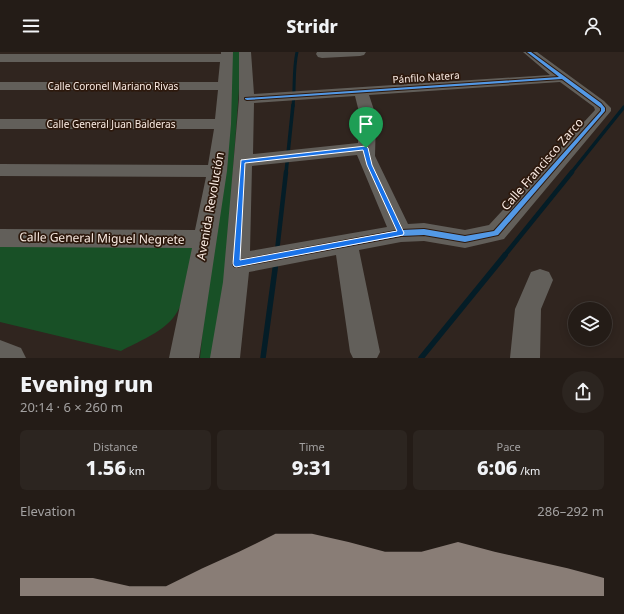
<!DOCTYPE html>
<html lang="en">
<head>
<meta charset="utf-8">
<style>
  :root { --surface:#241c17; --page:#2c2520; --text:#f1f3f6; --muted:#a3a1a1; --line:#413a36; --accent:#b4a69f }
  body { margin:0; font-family:"Noto Sans",sans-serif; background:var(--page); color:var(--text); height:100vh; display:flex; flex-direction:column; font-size:15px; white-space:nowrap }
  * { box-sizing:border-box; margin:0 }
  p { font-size:13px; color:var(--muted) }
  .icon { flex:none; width:22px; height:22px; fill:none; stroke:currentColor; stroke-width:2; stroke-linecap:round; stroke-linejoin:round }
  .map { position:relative; height:306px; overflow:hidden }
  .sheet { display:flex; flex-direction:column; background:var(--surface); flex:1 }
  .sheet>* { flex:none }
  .fabs { position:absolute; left:568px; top:250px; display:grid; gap:8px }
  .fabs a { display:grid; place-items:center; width:44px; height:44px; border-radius:50%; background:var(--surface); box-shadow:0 2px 10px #0003,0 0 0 1px var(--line); font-size:20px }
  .pin { position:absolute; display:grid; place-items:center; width:34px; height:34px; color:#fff; margin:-41px -17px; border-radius:50% 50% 50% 0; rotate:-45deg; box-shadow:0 0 4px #0007 }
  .pin .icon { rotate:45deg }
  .round { display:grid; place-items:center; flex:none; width:42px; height:42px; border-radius:21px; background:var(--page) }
  .summary { display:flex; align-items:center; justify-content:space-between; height:68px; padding:0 20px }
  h1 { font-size:22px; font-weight:800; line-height:30px }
  .metrics { display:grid; grid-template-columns:repeat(3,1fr); gap:6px; height:68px; padding:4px 20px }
  .metrics div { display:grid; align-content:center; border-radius:6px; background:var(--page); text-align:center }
  .metrics b { font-size:20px; font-weight:800 }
  .metrics small { font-size:11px; font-weight:400 }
  .metrics p { font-size:11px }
  .chart { height:112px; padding:8px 20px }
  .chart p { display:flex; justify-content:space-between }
  .chart svg { width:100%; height:72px; margin-top:4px; fill:var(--accent); opacity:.7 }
  header { display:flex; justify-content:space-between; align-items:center; height:52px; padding:0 20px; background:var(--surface); font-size:18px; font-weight:800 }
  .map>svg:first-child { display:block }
</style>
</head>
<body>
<header><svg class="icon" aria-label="menu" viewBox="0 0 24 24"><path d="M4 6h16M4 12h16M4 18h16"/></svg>Stridr<svg class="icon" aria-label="person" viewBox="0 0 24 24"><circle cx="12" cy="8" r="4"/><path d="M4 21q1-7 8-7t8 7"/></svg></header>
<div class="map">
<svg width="624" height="306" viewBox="0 0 624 306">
  <rect width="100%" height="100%" fill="#30251f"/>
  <g fill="#185026">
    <polygon points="230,0 240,0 240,24 219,306 200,306"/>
    <path d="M 193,192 C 189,216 189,246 173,266 C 161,281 137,290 121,299 L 0,270 L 0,193 Z"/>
  </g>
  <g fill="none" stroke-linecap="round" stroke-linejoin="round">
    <path stroke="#041d27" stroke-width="3" d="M 293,54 C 295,36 293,18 297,0"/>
    <g stroke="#041d27" stroke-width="3.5">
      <polyline points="286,121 293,53"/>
      <polyline points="571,121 624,55"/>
    </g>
    <g stroke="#041d27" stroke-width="4.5">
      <polyline points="277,199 286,120"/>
      <polyline points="504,204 572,120"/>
    </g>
    <g stroke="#041d27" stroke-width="5.5">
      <polyline points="263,306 276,210"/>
      <polyline points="421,306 505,203"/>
    </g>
    <g fill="#625f5a" fill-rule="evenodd">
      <polygon points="221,0 233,0 231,72 227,119 199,306 169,306 192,196 0,195 0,177 195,178 206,125 0,124 0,112 208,113 214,77 0,77 0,67 215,67 218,38 0,38 0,30 218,30 220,10 0,10 0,2 221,2"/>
      <path d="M 239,0 L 251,0 L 254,42 L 550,23 L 523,0 L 537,0 L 604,49 L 611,56 L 611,59 L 504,187 L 465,196 L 424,189 L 401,190 L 359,198 L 380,300 L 377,306 L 353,306 L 350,300 L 336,203 L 249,220 L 240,306 L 210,306 L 223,230 L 239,47 ZM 560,30 L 594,55 L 595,58 L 489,173 L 465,178 L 424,171 L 408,172 L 375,104 L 376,64 L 369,43 ZM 355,44 L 360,64 L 358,91 L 253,102 L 254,51 ZM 357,103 L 387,175 L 250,199 L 252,114 Z"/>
      <polygon points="317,0 366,0 364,3 360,4 322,6 318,5 316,2"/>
      <polygon points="540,217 549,220 553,228 541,257 540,306 510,306 515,257 531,220"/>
      <polygon points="0,288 21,296 26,306 0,306"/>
    </g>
    <g stroke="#2d190d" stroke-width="2">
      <polygon id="cycleway" points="527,0 531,0 601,51 605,56 605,59 498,183 465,190 424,183 401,184 236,215 234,214 233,212 234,210 236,209 401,178 424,177 465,184 494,179 601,59 601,56 597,53 562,27 247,48 245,47 245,46 559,25"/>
    </g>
    <use href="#cycleway" fill="#5399e6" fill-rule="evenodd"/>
  </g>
  <path fill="#1a73e8" stroke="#fff" fill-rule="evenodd" d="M 366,94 L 368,96 L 372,113 L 404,181 L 403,183 L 236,215 L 234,214 L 233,212 L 241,108 ZM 363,98 L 367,113 L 397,179 L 240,208 L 245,111 Z"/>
  <g text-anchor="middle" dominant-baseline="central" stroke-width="3.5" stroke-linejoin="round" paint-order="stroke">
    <g font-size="10" fill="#fbece4" stroke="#2d190d">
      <text transform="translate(426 25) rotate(-4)">Pánfilo Natera</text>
      <text x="113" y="34">Calle Coronel Mariano Rivas</text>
      <text x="111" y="72">Calle General Juan Balderas</text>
    </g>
    <g font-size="12" fill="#fbece4" stroke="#2d190d">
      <text transform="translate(542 112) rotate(-49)">Calle Francisco Zarco</text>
      <text transform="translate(210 154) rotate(-80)">Avenida Revolución</text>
      <text transform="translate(102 186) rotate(1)">Calle General Miguel Negrete</text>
    </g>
  </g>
</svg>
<div class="fabs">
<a><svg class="icon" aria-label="layers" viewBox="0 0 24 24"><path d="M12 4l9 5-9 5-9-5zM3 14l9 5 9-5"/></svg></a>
</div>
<div class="pin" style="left:366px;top:96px;background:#1e9e55"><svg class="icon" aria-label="arrive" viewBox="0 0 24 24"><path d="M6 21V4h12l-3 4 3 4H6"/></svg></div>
</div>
<section class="sheet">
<div class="summary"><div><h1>Evening run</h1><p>20:14 · 6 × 260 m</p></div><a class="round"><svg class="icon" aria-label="share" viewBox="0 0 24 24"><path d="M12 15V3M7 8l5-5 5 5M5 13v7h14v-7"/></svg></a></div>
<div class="metrics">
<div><p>Distance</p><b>1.56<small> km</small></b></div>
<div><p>Time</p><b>9:31</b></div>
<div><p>Pace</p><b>6:06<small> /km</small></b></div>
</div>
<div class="chart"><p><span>Elevation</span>286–292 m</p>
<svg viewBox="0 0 160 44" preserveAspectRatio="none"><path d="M0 44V33L10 33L20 33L30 38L40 38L50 27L60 17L70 6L80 6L90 11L100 17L110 17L120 11L130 17L140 22L150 27L160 33V44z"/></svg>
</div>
</section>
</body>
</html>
